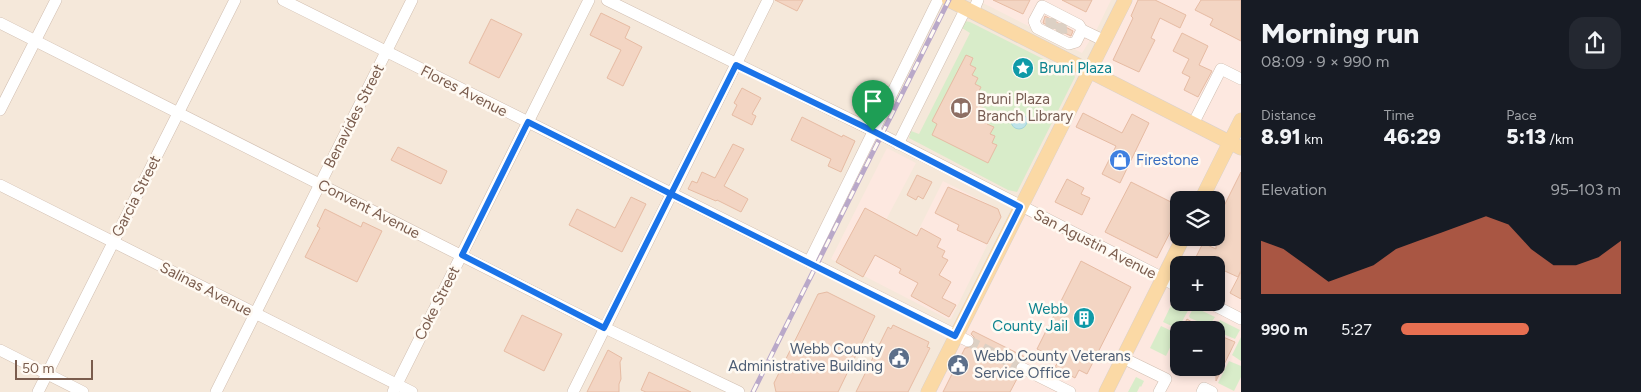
<!DOCTYPE html>
<html lang="en">
<head>
<meta charset="utf-8">
<style>
  :root { --surface:#171b24; --page:#242831; --text:#f1f3f6; --muted:#9ea1a6; --accent:#e76f51 }
  body { margin:0; font-family:Figtree,sans-serif; background:var(--page); color:var(--text); height:100vh; display:flex; flex-direction:column; font-size:19px; white-space:nowrap }
  * { box-sizing:border-box; margin:0 }
  p { font-size:16px; color:var(--muted) }
  .icon { flex:none; width:28px; height:28px; fill:none; stroke:currentColor; stroke-width:2; stroke-linecap:round; stroke-linejoin:round }
  .map { position:relative; flex:1; overflow:hidden }
  .side { display:flex; flex-direction:column; background:var(--surface); width:400px }
  .side>* { flex:none }
  .buttons { position:absolute; left:1170px; top:191px; display:grid; gap:10px }
  .buttons a { display:grid; place-items:center; width:55px; height:55px; border-radius:10px; background:var(--surface); box-shadow:0 2px 8px #0003; font-size:25px }
  .scale { position:absolute; left:15px; bottom:12px; width:78px; box-sizing:border-box; padding-left:5px; border:2px solid #7a5c4d; border-top:0; font-size:14px; line-height:18px; white-space:nowrap; color:#7a5c4d; -webkit-text-stroke:4px #fffaf3; paint-order:stroke }
  .pin { position:absolute; display:grid; place-items:center; width:42px; height:42px; color:#fff; margin:-51px -21px; border-radius:50% 50% 50% 0; rotate:-45deg; box-shadow:0 0 5px #0007 }
  .pin .icon { rotate:45deg }
  .round { display:grid; place-items:center; flex:none; width:52px; height:52px; border-radius:15px; background:var(--page) }
  .overview { display:flex; align-items:center; justify-content:space-between; height:85px; padding:0 20px }
  h1 { font-size:28px; font-weight:800; line-height:38px }
  .stats { display:grid; grid-template-columns:repeat(3,1fr); gap:8px; height:85px; padding:5px 20px }
  .stats div { display:grid; align-content:center }
  .stats b { font-size:21px; font-weight:800 }
  .stats small { font-size:14px; font-weight:400 }
  .stats p { font-size:14px }
  .chart { height:140px; padding:10px 20px }
  .chart p { display:flex; justify-content:space-between }
  .chart svg { width:100%; height:90px; margin-top:5px; fill:var(--accent); opacity:.7 }
  ul { padding:0 20px; list-style:none; font-size:16px }
  li { display:grid; grid-template-columns:80px 60px 1fr; align-items:center; height:38px }
  li i { height:12px; border-radius:6px; background:var(--accent) }
  main { display:flex; flex:1; min-height:0 }
  .map>svg:first-child { display:block }
</style>
</head>
<body>
<main>
<div class="map">
<svg width="1241" height="392" viewBox="0 0 1241 392">
  <rect width="100%" height="100%" fill="#fdf6ec"/>
  <path fill="#f5e8da" fill-rule="evenodd" d="M 0,0 L 1241,0 L 1241,392 L 0,392 ZM 1179,200 L 1216,200 L 1216,238 L 1179,238 ZM 1179,265 L 1216,265 L 1216,302 L 1179,302 ZM 1179,330 L 1216,330 L 1216,368 L 1179,368 Z"/>
  <g fill="#fde8e0" fill-rule="evenodd">
    <polygon points="977,0 1111,0 1097,29 1082,53"/>
    <path d="M 1125,0 L 1241,0 L 1241,392 L 928,392 ZM 1179,200 L 1216,200 L 1216,238 L 1179,238 ZM 1179,265 L 1216,265 L 1216,302 L 1179,302 ZM 1179,330 L 1216,330 L 1216,368 L 1179,368 Z"/>
    <polygon points="887,148 916,163 886,220 916,235 943,181 998,209 1001,217 951,319 948,319 938,314 831,259"/>
  </g>
  <g fill="#d8ecc9">
    <polygon points="965,21 970,22 1065,70 1074,75 1075,77 1017,192 1008,190 909,138 911,131 919,134 970,33 962,28"/>
    <polygon points="1175,297 1179,299 1179,302 1187,303 1191,305 1178,329 1163,322"/>
    <polygon points="1194,307 1215,317 1209,326 1190,318 1189,316"/>
    <polygon points="1220,320 1240,330 1235,339 1216,331 1216,326"/>
    <polygon points="1161,326 1176,333 1176,335 1166,356 1150,348"/>
    <polygon points="1241,337 1241,361 1232,355"/>
    <polygon points="1229,361 1241,366 1241,377 1234,391 1218,383"/>
    <polygon points="1136,377 1144,381 1141,387 1140,386 1137,392 1128,392"/>
  </g>
  <circle fill="#bfe3e8" stroke="#a5d3da" cx="1019" cy="121" r="8"/>
  <g fill="#f3d5c3" stroke="#e6bba3">
    <polygon points="775,0 803,0 797,11"/>
    <polygon points="993,0 1030,0 1023,14"/>
    <polygon points="1062,0 1092,0 1086,12"/>
    <polygon points="1138,0 1155,0 1186,15 1180,28 1160,18 1151,38 1155,40 1139,72 1113,60 1133,18 1131,16"/>
    <polygon points="1201,0 1241,0 1241,41 1210,25 1213,19 1195,10"/>
    <polygon points="601,13 630,27 625,38 642,47 623,86 607,78 621,50 590,35"/>
    <polygon points="1045,16 1073,31 1071,36 1043,23"/>
    <polygon points="491,19 522,34 499,78 469,63"/>
    <polygon points="1182,33 1208,46 1199,65 1212,71 1198,97 1184,90 1190,77 1182,73 1189,59 1173,51"/>
    <polygon points="966,55 973,58 970,65 976,68 972,75 978,78 975,84 981,87 977,95 984,98 979,106 985,109 983,114 990,118 987,124 994,127 990,134 995,136 992,143 997,145 988,163 932,135 937,124 932,121"/>
    <polygon points="742,88 761,98 752,114 756,116 752,125 732,115 737,105 734,103"/>
    <polygon points="1083,113 1122,133 1132,114 1149,123 1120,183 1102,174 1116,146 1076,127"/>
    <polygon points="802,117 842,137 843,135 855,141 841,172 828,166 831,159 791,140"/>
    <polygon points="733,144 744,149 724,186 748,199 741,212 717,200 716,201 688,189 692,181 697,183 702,172 715,178"/>
    <polygon points="398,147 447,171 441,184 391,160"/>
    <polygon points="1241,172 1241,270 1238,277 1216,267 1216,265 1192,265 1203,243 1216,249 1216,226 1223,212 1221,212"/>
    <polygon points="917,175 932,182 923,199 918,196 916,200 907,195"/>
    <polygon points="1067,179 1084,188 1081,194 1090,198 1082,215 1055,202"/>
    <polygon points="1131,182 1179,206 1179,215 1157,258 1105,232"/>
    <polygon points="948,187 998,209 1001,217 987,244 957,230 959,225 935,213"/>
    <polygon points="631,197 646,204 622,252 569,225 577,209 615,228"/>
    <polygon points="865,208 917,236 921,228 941,239 937,247 945,251 942,257 948,260 939,275 951,282 942,298 956,305 949,317 911,296 918,283 899,273 901,269 875,255 863,277 836,262"/>
    <polygon points="325,209 361,227 363,222 382,231 357,282 305,257 320,228 317,226"/>
    <polygon points="1081,261 1131,287 1087,374 1079,370 1075,378 1055,367 1059,360 1037,349"/>
    <polygon points="1241,272 1241,299 1230,293"/>
    <polygon points="827,292 875,316 838,392 776,392 774,383 818,294"/>
    <polygon points="522,315 562,334 544,371 504,351"/>
    <polygon points="1187,319 1195,324 1208,330 1181,330"/>
    <polygon points="893,325 929,342 927,347 930,348 908,392 856,392 888,327 891,329"/>
    <polygon points="973,331 1027,358 1025,361 1021,361 1016,364 1015,369 1019,375 1010,392 943,392 965,348 972,347 975,344 974,337 971,334"/>
    <polygon points="1216,334 1235,342 1216,381"/>
    <polygon points="608,350 622,358 620,362 621,379 619,384 619,392 587,392"/>
    <polygon points="649,372 691,392 646,392 641,390"/>
  </g>
  <g fill="none" stroke-linecap="round" stroke-linejoin="round">
    <g stroke="#dcd0c4" stroke-width="11" stroke-dasharray="11 5.5" stroke-linecap="butt">
      <polyline points="1051,18 1051,31"/>
      <polyline points="1061,23 1062,37"/>
      <polyline points="968,341 1022,368"/>
    </g>
    <g stroke="#d1beb0" stroke-width="12">
      <g id="minor">
        <polyline points="283,0 968,341"/>
        <polyline points="607,0 882,135 1163,278 1179,288"/>
        <polyline points="973,12 978,0"/>
        <polyline points="0,23 605,328 739,392"/>
        <polyline points="1082,30 1076,42 1069,44 1037,28 1034,21 1042,6 1079,25 1082,30 1105,41"/>
        <polyline points="0,110 56,0"/>
        <polyline points="1193,124 1221,69 1241,79"/>
        <polyline points="898,144 966,8"/>
        <polyline points="0,185 412,392"/>
        <polyline points="809,262 938,0"/>
        <polyline points="1208,302 1241,319"/>
        <polyline points="0,350 83,392"/>
        <polyline points="1123,358 1166,379 1159,392"/>
        <polyline points="1022,368 1070,392"/>
        <polyline points="38,392 235,0"/>
        <polyline points="216,392 412,0"/>
        <polyline points="393,392 589,0"/>
        <polyline points="573,392 768,0"/>
        <polyline points="1202,392 1204,388 1212,392"/>
      </g>
    </g>
    <g stroke="#dad1cd" stroke-width="15">
      <g id="major">
        <polyline points="949,0 1241,148"/>
        <polyline points="1201,200 1241,120"/>
        <polyline points="928,392 1125,0"/>
        <polyline points="1106,392 1183,238"/>
      </g>
    </g>
    <use href="#minor" stroke="#fff" stroke-width="11"/>
    <use href="#major" stroke="#fbd9a5" stroke-width="14"/>
    <g stroke="#b9a8c9" stroke-width="5">
      <polyline id="rail" points="753,392 949,0"/>
    </g>
    <use href="#rail" stroke="#fffaf3" stroke-width="3" stroke-dasharray="9" stroke-linecap="butt"/>
  </g>
  <g fill="none" stroke-linecap="round" stroke-linejoin="round">
    <g stroke="#fff" stroke-width="10">
      <polyline id="route" points="873,131 736,65 671,194 528,122 462,255 604,328 671,194 955,336 1020,207 873,131"/>
    </g>
    <use href="#route" stroke="#1a73e8" stroke-width="6"/>
  </g>
  <defs>
    <g id="sight-disc" transform="scale(1.125)"><circle r="9.5" fill="#0f9aa8" stroke="#fffaf3"/><path d="M0-6L1.8-2.2L6-1.7L2.9 1.2L3.7 5.4L0 3.3L-3.7 5.4L-2.9 1.2L-6-1.7L-1.8-2.2Z" fill="#fff"/></g>
    <g id="library-disc" transform="scale(1.125)"><circle r="9.5" fill="#8d6e63" stroke="#fffaf3"/><path d="M-6-4Q-3-5.5-.7-3.5V5Q-3 3-6 4ZM6-4Q3-5.5 .7-3.5V5Q3 3 6 4Z" fill="#fff"/></g>
    <g id="shop-disc" transform="scale(1.125)"><circle r="9.5" fill="#3f7fe0" stroke="#fffaf3"/><path d="M-5-2.5h2.3a2.7 3.5 0 0 1 5.4 0H5L5.5 6h-11ZM-1.5-2.5h3a1.5 2.3 0 0 0-3 0Z" fill="#fff"/></g>
    <g id="building-disc" transform="scale(1.125)"><circle r="9.5" fill="#0f9aa8" stroke="#fffaf3"/><path d="M-4-6H4V6H1V3H-1V6H-4ZM-2.5-4.3h1.7v1.8h-1.7ZM.8-4.3h1.7v1.8H.8ZM-2.5-1h1.7V.8h-1.7ZM.8-1h1.7V.8H.8Z" fill="#fff"/></g>
    <g id="civic-disc" transform="scale(1.125)"><circle r="9.5" fill="#5c6f8a" stroke="#fffaf3"/><path d="M-.6-6.5H3V-4.5H.6V-3L4-1V1h2V6H-6V1h2V-1L-.6-3ZM-1.2 2.5V6h2.4V2.5Z" fill="#fff"/></g>
  </defs>
  <g fill-rule="evenodd">
    <use href="#sight-disc" x="1023" y="68"/>
    <use href="#library-disc" x="961" y="108"/>
    <use href="#shop-disc" x="1120" y="160"/>
    <use href="#building-disc" x="1084" y="318"/>
    <use href="#civic-disc" x="899" y="358"/>
    <use href="#civic-disc" x="958" y="365"/>
  </g>
  <g text-anchor="middle" dominant-baseline="central" stroke-width="5" stroke-linejoin="round" paint-order="stroke">
    <g font-size="15" fill="#0d838f" stroke="#fffaf3" text-anchor="start">
      <text x="1039" y="68">Bruni Plaza</text>
      <text x="1068" y="309" text-anchor="end">Webb<tspan x="1068" dy="17">County Jail</tspan></text>
    </g>
    <g font-size="15" fill="#7a5c4d" stroke="#fffaf3">
      <text transform="translate(464 91) rotate(27)">Flores Avenue</text>
      <text transform="translate(354 116) rotate(-63)">Benavides Street</text>
      <text transform="translate(136 196) rotate(-63)">Garcia Street</text>
      <text transform="translate(369 209) rotate(27)">Convent Avenue</text>
      <text transform="translate(1095 244) rotate(27)">San Agustin Avenue</text>
      <text transform="translate(206 289) rotate(27)">Salinas Avenue</text>
      <text transform="translate(437 303) rotate(-63)">Coke Street</text>
    </g>
    <g font-size="15" fill="#785e54" stroke="#fffaf3" text-anchor="start">
      <text x="977" y="99">Bruni Plaza<tspan x="977" dy="17">Branch Library</tspan></text>
    </g>
    <g font-size="15" fill="#366cbe" stroke="#fffaf3" text-anchor="start">
      <text x="1136" y="160">Firestone</text>
    </g>
    <g font-size="15" fill="#4e5e75" stroke="#fffaf3" text-anchor="end">
      <text x="883" y="349">Webb County<tspan x="883" dy="17">Administrative Building</tspan></text>
      <text x="974" y="356" text-anchor="start">Webb County Veterans<tspan x="974" dy="17">Service Office</tspan></text>
    </g>
  </g>
</svg>
<div class="buttons">
<a><svg class="icon" aria-label="layers" viewBox="0 0 24 24"><path d="M12 4l9 5-9 5-9-5zM3 14l9 5 9-5"/></svg></a>
<a>+</a>
<a>−</a>
</div>
<div class="scale">50 m</div>
<div class="pin" style="left:873px;top:131px;background:#1e9e55"><svg class="icon" aria-label="arrive" viewBox="0 0 24 24"><path d="M6 21V4h12l-3 4 3 4H6"/></svg></div>
</div>
<section class="side">
<div class="overview"><div><h1>Morning run</h1><p>08:09 · 9 × 990 m</p></div><a class="round"><svg class="icon" aria-label="share" viewBox="0 0 24 24"><path d="M12 15V3M7 8l5-5 5 5M5 13v7h14v-7"/></svg></a></div>
<div class="stats">
<div><p>Distance</p><b>8.91<small> km</small></b></div>
<div><p>Time</p><b>46:29</b></div>
<div><p>Pace</p><b>5:13<small> /km</small></b></div>
</div>
<div class="chart"><p><span>Elevation</span>95–103 m</p>
<svg viewBox="0 0 160 44" preserveAspectRatio="none"><path d="M0 44V18L10 22L20 30L30 38L40 34L50 30L60 22L70 18L80 14L90 10L100 6L110 10L120 22L130 30L140 30L150 26L160 18V44z"/></svg>
</div>
<ul>
<li><b>990 m</b>5:27<i style="width:58%"></i></li>
</ul>
</section>
</main>
</body>
</html>
